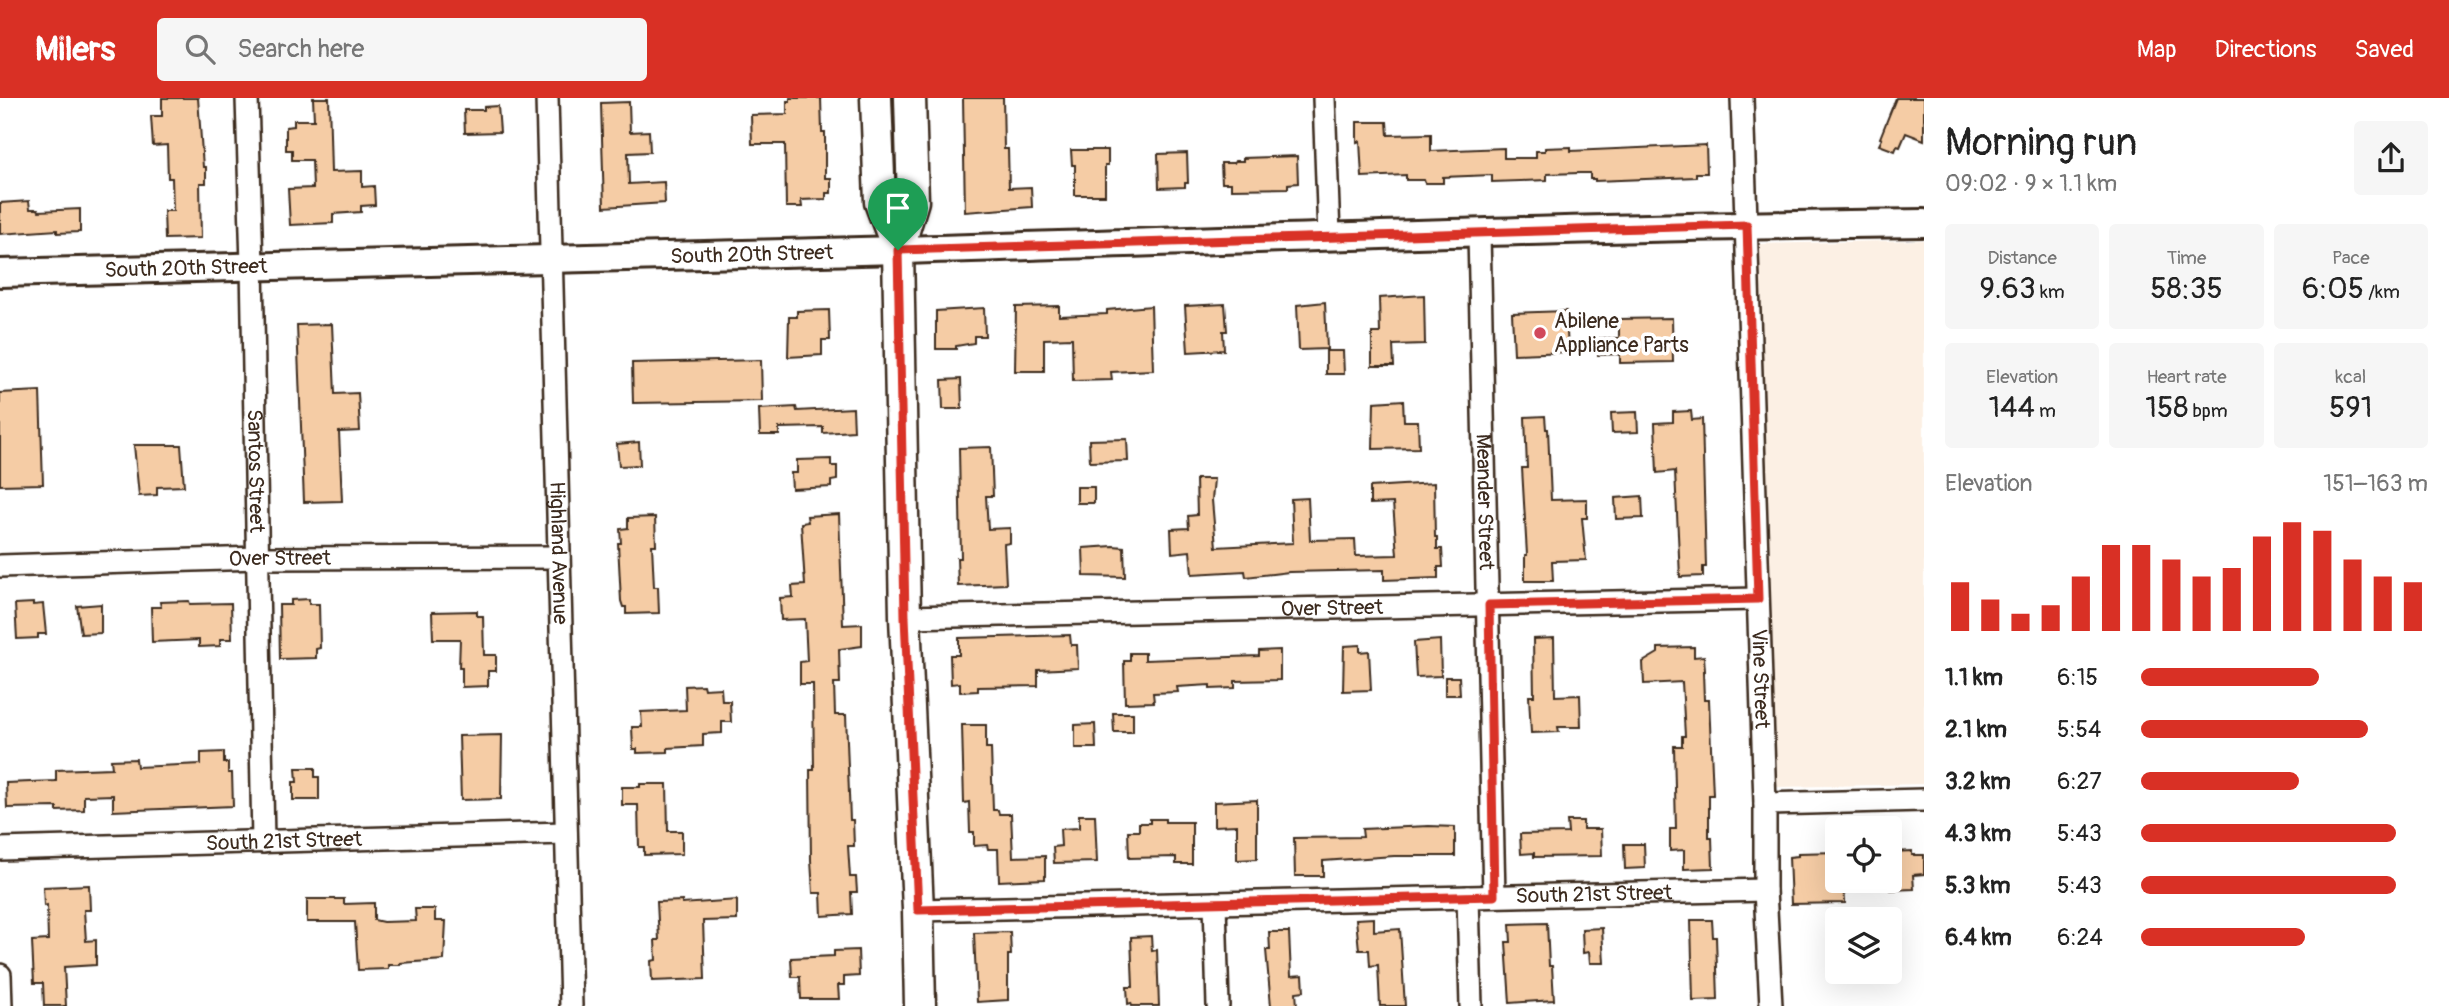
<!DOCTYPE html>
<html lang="en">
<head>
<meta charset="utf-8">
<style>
  :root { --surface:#fff; --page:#f6f6f6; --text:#222; --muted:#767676; --accent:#d93025 }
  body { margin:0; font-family:Pangolin,sans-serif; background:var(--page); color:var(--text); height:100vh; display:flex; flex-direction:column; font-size:26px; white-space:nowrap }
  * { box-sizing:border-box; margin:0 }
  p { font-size:23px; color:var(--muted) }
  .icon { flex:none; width:38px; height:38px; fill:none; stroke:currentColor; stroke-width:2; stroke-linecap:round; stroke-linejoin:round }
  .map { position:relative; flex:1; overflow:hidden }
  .panel { display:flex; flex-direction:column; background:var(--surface); width:525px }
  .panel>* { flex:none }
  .controls { position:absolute; left:1825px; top:718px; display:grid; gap:14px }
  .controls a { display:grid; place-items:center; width:77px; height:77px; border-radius:7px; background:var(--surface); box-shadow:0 7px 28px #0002; font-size:35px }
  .pin { position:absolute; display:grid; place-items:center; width:60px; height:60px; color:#fff; margin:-72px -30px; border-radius:50% 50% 50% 0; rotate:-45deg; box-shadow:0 0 7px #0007 }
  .pin .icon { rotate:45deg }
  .round { display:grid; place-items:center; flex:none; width:74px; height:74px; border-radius:7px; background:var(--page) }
  .head { display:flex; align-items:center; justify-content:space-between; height:119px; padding:0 21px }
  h1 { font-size:38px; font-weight:600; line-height:52px }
  .metrics { display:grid; grid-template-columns:repeat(3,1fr); gap:10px; height:119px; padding:7px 21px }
  .metrics div { display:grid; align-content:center; border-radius:7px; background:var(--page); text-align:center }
  .metrics b { font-size:30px; font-weight:600 }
  .metrics small { font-size:19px; font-weight:400 }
  .metrics p { font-size:19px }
  .chart { height:196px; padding:14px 21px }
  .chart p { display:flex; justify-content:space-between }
  .chart svg { width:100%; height:126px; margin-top:7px; stroke:var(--accent); stroke-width:6 }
  ul { padding:0 21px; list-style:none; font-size:23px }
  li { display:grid; grid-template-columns:112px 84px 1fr; align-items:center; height:52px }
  li i { height:18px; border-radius:9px; background:var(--accent) }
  header { display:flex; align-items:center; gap:42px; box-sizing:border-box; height:98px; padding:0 35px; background:var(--accent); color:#fff }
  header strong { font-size:33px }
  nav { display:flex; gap:38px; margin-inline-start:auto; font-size:24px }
  .search { width:490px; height:63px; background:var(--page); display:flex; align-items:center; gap:18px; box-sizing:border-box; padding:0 24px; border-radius:7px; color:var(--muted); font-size:26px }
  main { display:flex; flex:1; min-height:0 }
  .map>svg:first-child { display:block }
</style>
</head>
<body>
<header>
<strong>Milers</strong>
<div class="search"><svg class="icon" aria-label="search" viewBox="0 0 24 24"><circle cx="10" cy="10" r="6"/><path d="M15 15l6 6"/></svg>Search here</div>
<nav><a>Map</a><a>Directions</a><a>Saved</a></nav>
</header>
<main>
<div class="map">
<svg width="1924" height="908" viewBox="0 0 1924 908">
  <rect width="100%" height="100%" fill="#fff"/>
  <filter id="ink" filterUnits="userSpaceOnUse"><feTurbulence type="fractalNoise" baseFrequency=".0143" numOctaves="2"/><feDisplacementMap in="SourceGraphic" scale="14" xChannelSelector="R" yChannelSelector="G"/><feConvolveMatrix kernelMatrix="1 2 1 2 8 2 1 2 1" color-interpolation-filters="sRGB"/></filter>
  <g filter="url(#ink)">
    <polygon fill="#fcf0e4" points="1924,142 1924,686 1777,689 1758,146"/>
    <g fill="#f5cca5" stroke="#3b2a1e" stroke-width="2">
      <polygon points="162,0 198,0 203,69 206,69 206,85 200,85 201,140 165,141 164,113 173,113 172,80 168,80 167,47 153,48 151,18 162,18"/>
      <polygon points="313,0 329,0 331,74 362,73 362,89 374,88 375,107 361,108 361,114 333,116 333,125 290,127 288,91 313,90 312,62 292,62 292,52 286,52 286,29 294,28 294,22 314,22"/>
      <polygon points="790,0 821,0 822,34 825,34 825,80 831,80 831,95 826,95 826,101 801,102 802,109 786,109 785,46 752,46 751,17 787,16 787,3 790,3"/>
      <polygon points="963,0 1003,0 1004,51 1008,51 1009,90 1031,89 1032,109 965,114"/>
      <polygon points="1896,0 1924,0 1924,42 1906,35 1900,49 1897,48 1895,53 1879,47 1882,41 1880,40"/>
      <polygon points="629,4 630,34 649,33 650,54 628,55 629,86 664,84 665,105 604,109 601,5"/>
      <polygon points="498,8 500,34 465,35 464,12 484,12 484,9"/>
      <polygon points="1357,24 1387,24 1388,37 1431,36 1431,53 1504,50 1504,60 1536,60 1536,53 1545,53 1545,50 1571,49 1571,53 1706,47 1707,75 1696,75 1696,79 1595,83 1595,81 1590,81 1590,75 1580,75 1547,76 1547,82 1492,84 1492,77 1443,79 1443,85 1425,85 1424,82 1406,82 1406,77 1362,79 1360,43 1357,44"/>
      <polygon points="1071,52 1108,52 1108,67 1105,67 1105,97 1075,97 1075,67 1072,67"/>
      <polygon points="1187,55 1188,85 1185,85 1185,89 1159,90 1158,56"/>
      <polygon points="1297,58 1298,85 1288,86 1288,90 1231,91 1231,85 1222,85 1221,65 1234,65 1235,63 1243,63 1243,60"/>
      <polygon points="29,103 30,111 38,111 39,113 80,111 80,134 57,135 57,132 0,136 0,105"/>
      <polygon points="1424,197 1425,246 1393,247 1394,268 1372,268 1372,235 1380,235 1379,200"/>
      <polygon points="1325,204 1327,251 1299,252 1297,207"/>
      <polygon points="1225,206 1227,233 1223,233 1224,252 1188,254 1185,208"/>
      <polygon points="1059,208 1059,218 1107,216 1107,212 1151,208 1153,272 1111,274 1112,282 1073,283 1072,240 1044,241 1044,273 1015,273 1016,209"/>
      <polygon points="984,210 985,238 974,238 974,245 956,248 956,251 936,251 936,213"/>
      <polygon points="829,212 830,242 822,242 822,257 788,259 789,219 797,219 797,213"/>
      <polygon points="1566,213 1568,254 1514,256 1512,215"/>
      <polygon points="1672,220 1673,264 1620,265 1620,256 1598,257 1598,240 1619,240 1619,221"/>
      <polygon points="332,226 335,296 358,295 360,333 339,334 342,403 304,404 297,227"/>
      <polygon points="1326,253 1343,253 1344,276 1326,276"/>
      <polygon points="761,262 762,303 633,305 632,265"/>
      <polygon points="961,281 962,311 943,311 942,282"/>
      <polygon points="40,293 43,386 0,387 0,295"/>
      <polygon points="1403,302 1404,323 1418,323 1419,350 1373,351 1374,304"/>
      <polygon points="796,309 797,313 853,310 854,333 823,335 823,329 779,330 779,337 760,337 759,311"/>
      <polygon points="1691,313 1692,322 1702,321 1706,469 1703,469 1703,478 1680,479 1675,373 1657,375 1655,325 1673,324 1673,314"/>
      <polygon points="1637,314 1638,334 1612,335 1611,315"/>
      <polygon points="1545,318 1546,331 1548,331 1551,402 1587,401 1587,420 1582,420 1586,462 1552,463 1553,483 1525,483 1525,457 1527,457 1522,370 1527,370 1525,319"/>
      <polygon points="1127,341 1128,363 1090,364 1089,342"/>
      <polygon points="639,344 640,367 619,368 617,346"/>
      <polygon points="134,347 181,347 184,388 157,389 157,397 139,398"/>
      <polygon points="991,349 993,398 986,398 988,431 1010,430 1010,445 1004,446 1006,486 958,488 957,460 961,460 959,350"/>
      <polygon points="831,361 831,368 837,368 837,382 831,383 831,389 792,391 791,375 797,375 797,362"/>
      <polygon points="1196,381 1214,381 1212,402 1216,449 1293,445 1291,401 1308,400 1310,442 1355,441 1356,458 1397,457 1393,405 1370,406 1370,389 1434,385 1435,439 1437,439 1437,451 1442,451 1443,469 1438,469 1438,480 1384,482 1384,472 1289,474 1246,479 1245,473 1192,476 1190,453 1172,455 1171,431 1189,430 1188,418 1197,417"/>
      <rect x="1077" y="389" width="17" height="16"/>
      <polygon points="1642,398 1643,420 1616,421 1615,400"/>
      <polygon points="839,416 843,527 862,526 862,548 839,551 840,585 834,585 835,617 846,617 850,722 853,722 854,748 848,748 850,779 856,779 857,794 851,794 852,816 822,818 821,795 813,795 811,762 810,672 814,672 813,586 800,586 800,564 807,563 805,521 781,522 780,500 793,499 792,488 805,487 801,425 808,424 807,418"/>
      <polygon points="655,419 656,447 652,447 654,489 658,489 659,515 626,516 626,509 623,509 621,503 618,445 621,445 620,431 628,430 628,420"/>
      <polygon points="1113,448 1124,449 1125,479 1084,478 1083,450"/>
      <polygon points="309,501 309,506 319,506 320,550 316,551 316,560 280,561 279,507 291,507 291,502"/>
      <polygon points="189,503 190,506 231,505 232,541 220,541 220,548 199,549 199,542 152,544 151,509 161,509 160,504"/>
      <polygon points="33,505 33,507 43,506 46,536 38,536 38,540 17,541 15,506"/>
      <polygon points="101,506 101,535 81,536 77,508"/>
      <polygon points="477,513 477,518 483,518 484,557 496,557 496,573 488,573 488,588 462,589 462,570 459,570 460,541 433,541 432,514"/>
      <polygon points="1070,537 1071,547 1077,547 1078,570 1038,572 1038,588 978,589 978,593 960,594 960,585 951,586 950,557 959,557 959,540"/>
      <polygon points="1554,540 1555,598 1580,597 1581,629 1558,629 1559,634 1531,635 1529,598 1534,598 1533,541"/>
      <polygon points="1440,542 1441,578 1416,579 1414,544"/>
      <polygon points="1360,547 1360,554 1369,553 1371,592 1343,593 1344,548"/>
      <polygon points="1694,549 1694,559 1704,558 1705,573 1703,573 1704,602 1709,602 1713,697 1709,697 1709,740 1712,740 1713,770 1684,771 1684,752 1670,753 1670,731 1676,731 1674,648 1682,648 1682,638 1685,638 1682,584 1644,586 1643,564 1658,555 1658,550"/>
      <polygon points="1280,552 1280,582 1235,583 1235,590 1210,591 1210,587 1177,589 1178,594 1153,595 1154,604 1125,605 1124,563 1130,563 1130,555 1145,555 1145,562 1259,558 1259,553"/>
      <polygon points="1445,579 1459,579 1460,597 1445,597"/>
      <polygon points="703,587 704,591 721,590 722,603 730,603 731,624 722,624 722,635 703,636 703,648 668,650 668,654 637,655 637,651 633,651 632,629 642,629 641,614 686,612 685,588"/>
      <polygon points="1113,615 1133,615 1133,634 1114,634"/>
      <polygon points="1095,626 1096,650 1075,650 1075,627"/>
      <polygon points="962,627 986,627 986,650 991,650 993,712 998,712 999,716 1011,716 1013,759 1045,758 1045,781 999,783 998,751 988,751 987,747 974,748 974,734 970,734 969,704 964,705"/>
      <polygon points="502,637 501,701 461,702 459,638"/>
      <polygon points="224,654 224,665 228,665 228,675 232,675 233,708 113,713 113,697 84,698 84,712 57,713 57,709 7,710 6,685 56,683 56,672 112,670 111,662 136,661 137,669 201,666 201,655"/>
      <polygon points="296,670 315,670 315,679 319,679 319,702 293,702 293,684 297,684"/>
      <polygon points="640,686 667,686 668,733 682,733 682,756 644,757 644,749 639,749 638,707 622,707 622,689 640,689"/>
      <polygon points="1257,702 1257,761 1237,762 1237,727 1214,728 1214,704"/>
      <polygon points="1079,717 1095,717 1097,764 1054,765 1053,749 1061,748 1060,731 1079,730"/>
      <polygon points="1150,721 1165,721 1165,724 1192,724 1192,766 1176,766 1176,759 1129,760 1128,733 1139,733 1139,725 1150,725"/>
      <polygon points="1567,723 1583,723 1583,731 1601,731 1602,758 1534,759 1534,755 1521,756 1520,736 1568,735"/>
      <polygon points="1429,728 1455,729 1455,758 1394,758 1323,763 1323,778 1295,778 1294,740 1363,739 1362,731"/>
      <polygon points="1624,746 1644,746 1645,770 1625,771"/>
      <polygon points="1912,753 1912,757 1924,757 1924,776 1913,777 1914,791 1890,792 1890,757 1893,756 1893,754"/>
      <polygon points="1838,754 1838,782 1844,782 1845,805 1791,806 1789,759 1798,758 1798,755"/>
      <polygon points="89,787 90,812 84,812 86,843 96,842 96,867 64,869 66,908 44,908 43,885 34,885 32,843 48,842 47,807 44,808 43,789"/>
      <polygon points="307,801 344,801 344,806 374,805 374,822 383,824 416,823 415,811 435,811 435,823 446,823 444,862 400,865 400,867 388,867 388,871 358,872 355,824 307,824"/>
      <polygon points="737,802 737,822 703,823 705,881 652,883 651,863 656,862 655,842 659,842 657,804 682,803 682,806"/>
      <polygon points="1374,820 1374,833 1400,831 1405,908 1380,908 1378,867 1370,868 1369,852 1359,852 1356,821"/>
      <polygon points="1691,822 1712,822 1713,839 1716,839 1718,902 1693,903"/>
      <polygon points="1547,825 1549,868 1552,868 1554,902 1510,905 1506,844 1511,844 1510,826"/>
      <polygon points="1602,830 1604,865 1590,865 1589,854 1583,855 1582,831"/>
      <polygon points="1010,834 1011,857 1008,857 1008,902 977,904 974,835"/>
      <polygon points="1269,834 1289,834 1291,878 1303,877 1304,893 1296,894 1297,908 1271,908 1266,852 1270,852"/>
      <polygon points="1151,838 1152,853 1157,852 1159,908 1132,908 1131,905 1128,906 1127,889 1133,889 1131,839"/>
      <polygon points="858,852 859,878 844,879 844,887 838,887 839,901 801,901 800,879 792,879 791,860 834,858 834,853"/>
    </g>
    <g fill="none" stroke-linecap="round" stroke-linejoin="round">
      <g stroke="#3b2a1e" stroke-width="26">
        <g id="minor">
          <path id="s1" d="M 247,0 L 252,167 L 263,744"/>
          <path id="s2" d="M 547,0 L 571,908"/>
          <polyline points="1324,0 1329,138"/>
          <path id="s3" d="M 1742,0 L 1765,706 L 1765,792 L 1771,908"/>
          <path id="s4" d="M 1479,136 L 1494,798"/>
          <path id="s5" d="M 0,468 L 258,460 L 559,459"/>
          <path id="s6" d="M 905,519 L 1758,501"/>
          <polyline points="1765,706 1924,702"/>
          <path id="s7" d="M 0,751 L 566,735"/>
          <polyline points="1468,799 1471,908"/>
          <polyline points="1215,805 1218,908"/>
          <path id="s8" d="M 918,812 L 1765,792"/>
          <polyline points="0,877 1,908"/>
        </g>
      </g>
      <g stroke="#3b2a1e" stroke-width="32">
        <g id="tertiary">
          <path id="s9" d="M 0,175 C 300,166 599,161 899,152 C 1241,142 1582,129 1924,125"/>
        </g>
      </g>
      <g stroke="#3b2a1e" stroke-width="35">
        <g id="secondary">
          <polyline points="876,0 880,104 898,152"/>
          <polyline points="910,0 913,103 898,152 905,519 918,812 920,908"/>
        </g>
      </g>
      <use href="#minor" stroke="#fff" stroke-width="21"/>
      <use href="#tertiary" stroke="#fff" stroke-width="26"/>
      <use href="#secondary" stroke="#fff" stroke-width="30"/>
    </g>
  </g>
  <g fill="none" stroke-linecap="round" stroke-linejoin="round" filter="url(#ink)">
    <g stroke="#fff" stroke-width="14">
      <polygon id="route" points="1747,127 1758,501 1489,507 1494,798 918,812 905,519 898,152"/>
    </g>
    <use href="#route" stroke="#d93025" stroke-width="9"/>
  </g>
  <circle fill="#d1495b" stroke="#fff" stroke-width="2.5" cx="1540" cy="235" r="7"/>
  <g text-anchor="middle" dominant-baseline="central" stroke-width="7" stroke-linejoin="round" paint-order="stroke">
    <g font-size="21" fill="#3b2a1e" stroke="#fff">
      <text stroke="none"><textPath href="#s9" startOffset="752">South 20th Street</textPath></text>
      <text stroke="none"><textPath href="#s9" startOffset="186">South 20th Street</textPath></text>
      <text stroke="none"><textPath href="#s1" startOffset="373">Santos Street</textPath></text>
      <text stroke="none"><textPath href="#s4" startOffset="268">Meander Street</textPath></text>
      <text stroke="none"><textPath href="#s2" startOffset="455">Highland Avenue</textPath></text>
      <text stroke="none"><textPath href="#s5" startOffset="280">Over Street</textPath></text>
      <text stroke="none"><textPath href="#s6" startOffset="427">Over Street</textPath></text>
      <text stroke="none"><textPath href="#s3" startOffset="581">Vine Street</textPath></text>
      <text stroke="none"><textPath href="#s7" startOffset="284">South 21st Street</textPath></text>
      <text stroke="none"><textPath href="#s8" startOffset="676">South 21st Street</textPath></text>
    </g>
    <g font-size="21" fill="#3b2a1e" stroke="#fff" text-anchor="start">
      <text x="1554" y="223">Abilene<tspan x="1554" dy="24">Appliance Parts</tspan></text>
    </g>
  </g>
</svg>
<div class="controls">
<a><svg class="icon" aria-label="locate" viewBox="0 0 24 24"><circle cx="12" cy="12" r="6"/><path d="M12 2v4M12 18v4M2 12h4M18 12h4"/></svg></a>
<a><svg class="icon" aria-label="layers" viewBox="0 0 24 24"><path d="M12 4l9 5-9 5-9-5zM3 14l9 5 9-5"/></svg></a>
</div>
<div class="pin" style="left:898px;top:152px;background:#1e9e55"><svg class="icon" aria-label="arrive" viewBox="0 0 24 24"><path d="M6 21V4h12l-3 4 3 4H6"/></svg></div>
</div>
<section class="panel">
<div class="head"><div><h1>Morning run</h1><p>09:02 · 9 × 1.1 km</p></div><a class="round"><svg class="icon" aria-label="share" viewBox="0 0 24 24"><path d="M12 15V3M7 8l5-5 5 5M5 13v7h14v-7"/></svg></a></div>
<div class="metrics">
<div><p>Distance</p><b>9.63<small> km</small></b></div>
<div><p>Time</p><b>58:35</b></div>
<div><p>Pace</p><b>6:05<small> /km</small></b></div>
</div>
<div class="metrics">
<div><p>Elevation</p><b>144<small> m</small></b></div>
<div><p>Heart rate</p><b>158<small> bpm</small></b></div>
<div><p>kcal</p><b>591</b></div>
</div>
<div class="chart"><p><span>Elevation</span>151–163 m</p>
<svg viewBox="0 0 160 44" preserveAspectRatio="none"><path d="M5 44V27M15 44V33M25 44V38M35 44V35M45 44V25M55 44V14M65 44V14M75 44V19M85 44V25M95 44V22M105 44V11M115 44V6M125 44V9M135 44V19M145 44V25M155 44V27"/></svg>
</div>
<ul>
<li><b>1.1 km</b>6:15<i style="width:62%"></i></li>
<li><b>2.1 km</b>5:54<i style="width:79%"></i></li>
<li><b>3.2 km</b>6:27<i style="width:55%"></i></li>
<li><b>4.3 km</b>5:43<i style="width:89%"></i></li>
<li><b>5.3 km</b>5:43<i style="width:89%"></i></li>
<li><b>6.4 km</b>6:24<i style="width:57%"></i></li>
</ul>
</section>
</main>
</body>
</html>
